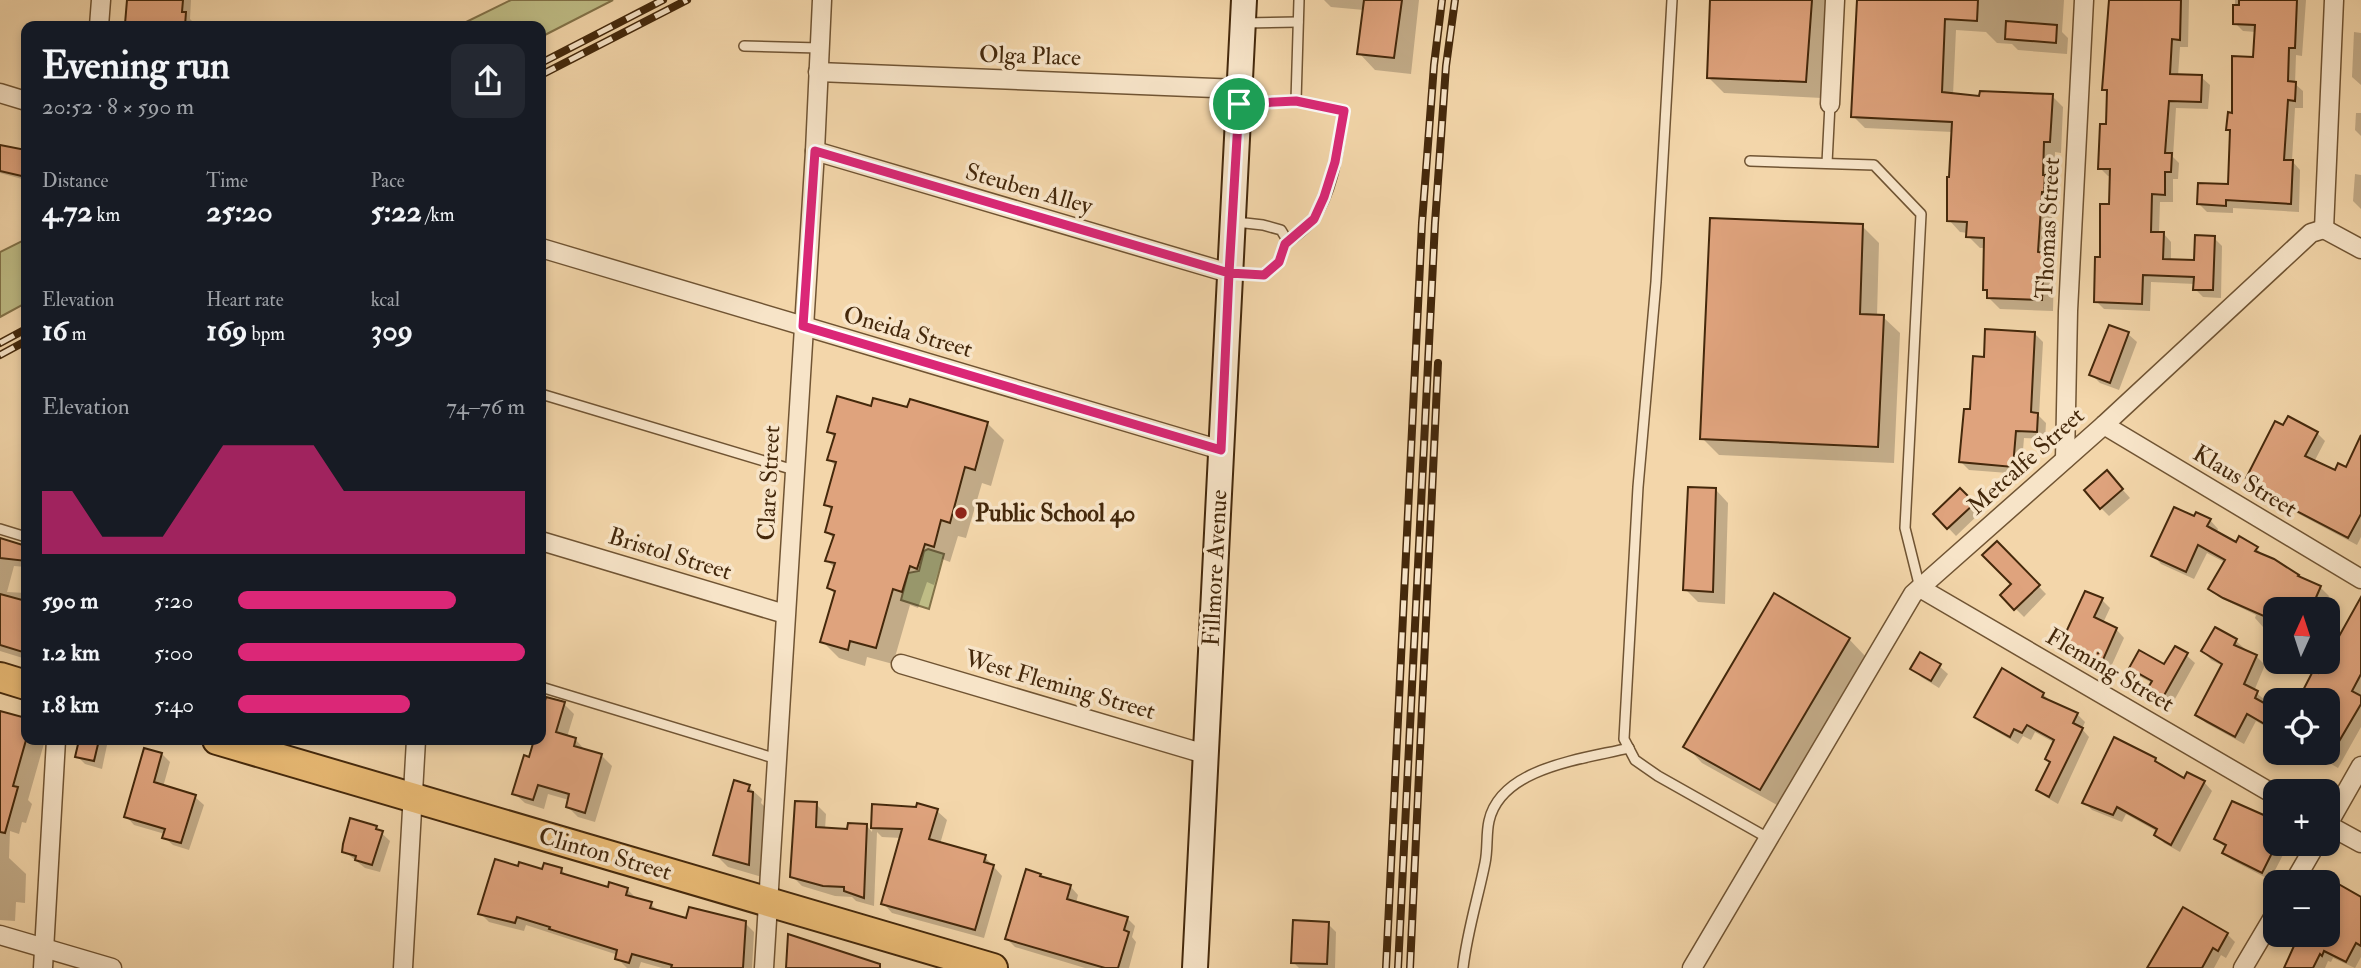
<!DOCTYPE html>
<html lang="en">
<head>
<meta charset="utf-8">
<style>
  :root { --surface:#171b24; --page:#242831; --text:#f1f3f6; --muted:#9ea1a6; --accent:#db2777 }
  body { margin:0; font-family:"IM FELL Double Pica",serif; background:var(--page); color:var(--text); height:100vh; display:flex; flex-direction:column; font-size:26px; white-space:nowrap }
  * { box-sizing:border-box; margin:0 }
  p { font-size:23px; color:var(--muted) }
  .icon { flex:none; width:38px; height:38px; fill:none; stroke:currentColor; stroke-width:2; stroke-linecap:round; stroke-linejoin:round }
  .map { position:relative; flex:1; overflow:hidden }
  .side { position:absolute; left:21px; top:21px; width:525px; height:724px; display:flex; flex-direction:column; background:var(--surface); border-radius:14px; box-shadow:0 4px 10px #0003 }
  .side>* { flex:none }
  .needle { width:46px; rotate:3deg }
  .fabs { position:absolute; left:2263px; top:597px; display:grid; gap:14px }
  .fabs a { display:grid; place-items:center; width:77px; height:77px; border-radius:14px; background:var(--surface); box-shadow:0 4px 10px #0003; font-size:35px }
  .pin { position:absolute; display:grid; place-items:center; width:60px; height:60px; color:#fff; margin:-30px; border:4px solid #fff; border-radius:50%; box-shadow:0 2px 7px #0007 }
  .round { display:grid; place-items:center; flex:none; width:74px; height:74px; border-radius:14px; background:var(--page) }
  .summary { display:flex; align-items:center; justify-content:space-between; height:119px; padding:0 21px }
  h1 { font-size:38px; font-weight:700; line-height:52px }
  .figures { display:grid; grid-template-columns:repeat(3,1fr); gap:10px; height:119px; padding:7px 21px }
  .figures div { display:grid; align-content:center }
  .figures b { font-size:30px; font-weight:700 }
  .figures small { font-size:19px; font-weight:400 }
  .figures p { font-size:19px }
  .chart { height:196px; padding:14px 21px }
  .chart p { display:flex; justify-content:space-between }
  .chart svg { width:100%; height:126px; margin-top:7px; fill:var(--accent); opacity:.7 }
  ul { padding:0 21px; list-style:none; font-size:23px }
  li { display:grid; grid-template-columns:112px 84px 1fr; align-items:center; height:52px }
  li i { height:18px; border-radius:9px; background:var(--accent) }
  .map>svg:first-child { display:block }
</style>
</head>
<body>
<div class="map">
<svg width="2361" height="968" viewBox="0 0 2361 968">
  <rect width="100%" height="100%" fill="#f3d6aa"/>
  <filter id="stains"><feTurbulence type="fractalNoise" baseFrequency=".00286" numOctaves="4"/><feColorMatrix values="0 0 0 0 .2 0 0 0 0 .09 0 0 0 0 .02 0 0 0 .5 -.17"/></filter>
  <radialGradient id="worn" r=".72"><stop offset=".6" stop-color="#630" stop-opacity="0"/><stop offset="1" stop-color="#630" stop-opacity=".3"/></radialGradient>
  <g fill="#bfbd86" stroke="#827248" stroke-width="2">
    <polygon points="511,0 613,0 541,37 541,26 458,26"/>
    <polygon points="26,239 26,303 0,317 0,252"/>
    <polygon points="928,549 944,554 929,609 901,600 908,573 919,571 924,551"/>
  </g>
  <g fill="#0003">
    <polygon points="128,0 191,0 190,19 193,22 193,26 130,26 127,24"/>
    <polygon points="1324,0 1419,0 1411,74 1375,70 1359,53 1364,10 1331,7"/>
    <polygon points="1712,0 1827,0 1822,98 1724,93 1708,77"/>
    <polygon points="1858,0 2064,0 2062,32 2068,38 2067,54 2018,50 2012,44 1997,43 1986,32 1956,30 1953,95 1981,97 2052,96 2063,107 2061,153 2055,152 2054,186 2056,189 2055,203 2053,203 2049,261 2054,266 2053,311 2000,309 1988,297 1988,293 1985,289 1986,248 1980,248 1968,236 1968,233 1960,232 1949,220 1953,132 1865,128 1853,116"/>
    <polygon points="2110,0 2189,0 2188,47 2180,47 2178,76 2201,77 2210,85 2208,109 2176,108 2173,157 2179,163 2178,179 2173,179 2173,202 2160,202 2159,233 2163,233 2171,242 2171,261 2196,262 2214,238 2222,246 2221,298 2203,297 2195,289 2195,284 2151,282 2150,311 2104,309 2096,301 2111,206 2112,177 2108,176 2100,168 2108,126 2109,95 2104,89"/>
    <polygon points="2235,0 2306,0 2302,56 2296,55 2295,84 2303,91 2303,108 2295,108 2292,161 2300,170 2299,212 2233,208 2233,213 2207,212 2199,204 2230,186 2231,132 2228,129 2254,59 2256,32 2243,31 2235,23"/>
    <polygon points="26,24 54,26 26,26 26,53 24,51"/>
    <polygon points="2354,32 2361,33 2361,85 2352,77"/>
    <polygon points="2356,113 2361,113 2361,136 2355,130"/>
    <polygon points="0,144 5,148 26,152 26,182 22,179 0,173"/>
    <polygon points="2355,174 2361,175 2361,209 2353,201"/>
    <polygon points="1862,226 1879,243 1877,316 1883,317 1900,333 1894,463 1719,455 1702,438"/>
    <polygon points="2035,334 2043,342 2039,416 2046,423 2045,439 2024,438 2021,474 1969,470 1961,462 1985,358"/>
    <polygon points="2128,334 2137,342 2119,390 2100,383 2091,374"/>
    <polygon points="872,408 908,410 987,423 1004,440 991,486 982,483 966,538 958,536 950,562 942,559 934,585 927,582 918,608 910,605 893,664 867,657 865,666 839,658 822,641 836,595 829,588 835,568 827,561 834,539 827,532 833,511 826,505 837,467 829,460 836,439 828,431"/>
    <polygon points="2284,427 2317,433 2325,441 2314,462 2336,472 2347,470 2361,439 2361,537 2357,545 2297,513 2256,486 2248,478"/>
    <polygon points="2115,481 2130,498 2109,516 2101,508"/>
    <polygon points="1716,490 1728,503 1725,604 1698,602 1685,589"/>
    <polygon points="1960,491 1981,512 1956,536 1936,515"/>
    <polygon points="2194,518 2210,520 2218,529 2216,533 2236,544 2256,548 2265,557 2302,580 2320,587 2329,596 2323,609 2275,609 2275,632 2263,627 2255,618 2256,615 2219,597 2210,589 2226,563 2207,553 2194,579 2161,564 2153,555"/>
    <polygon points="0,540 26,548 26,567 14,566 7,592 26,593 26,659 0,651"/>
    <polygon points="1997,543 2046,594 2024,617 2002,595 2013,584"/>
    <polygon points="2102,600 2110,608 2103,623 2116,629 2124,638 2110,669 2072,651 2063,643"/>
    <polygon points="2361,614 2361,727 2338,768 2311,752 2328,752 2328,700 2293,700 2297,692 2302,695 2320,662 2328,662 2328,635 2339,640"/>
    <polygon points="1849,639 1865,656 1777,805 1702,763 1686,746"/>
    <polygon points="2236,641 2245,649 2244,651 2256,656 2265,665 2254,691 2266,701 2264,705 2275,711 2275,732 2256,721 2244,744 2206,723 2197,715 2223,666 2211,660 2203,651"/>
    <polygon points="2186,655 2195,663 2171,706 2157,698 2148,690 2152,683 2139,676 2131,668 2165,666"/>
    <polygon points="1939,666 1948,674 1939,688 1921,677 1913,669"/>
    <polygon points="2043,694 2052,703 2077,714 2085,722 2082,729 2089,737 2058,804 2046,797 2038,790 2052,763 2055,743 2035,732 2031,740 2023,736 2018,744 1984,724 1976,716"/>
    <polygon points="548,699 564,704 574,714 567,737 575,739 585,750 601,755 612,766 595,822 578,817 568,807 569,800 548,794 544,809 525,803 514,793 541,740 541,722"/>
    <polygon points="0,713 26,720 26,740 45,740 28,800 32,804 26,823 22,822 19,834 10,831 9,858 26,874 25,903 16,902 15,921 0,920"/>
    <polygon points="80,740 103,740 107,745 102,769 85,764 77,756"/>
    <polygon points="162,754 170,762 163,787 195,797 204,805 189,850 173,845 164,837 165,834 134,825 126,816"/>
    <polygon points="2155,760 2162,767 2185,780 2204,782 2212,791 2180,852 2164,843 2156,835 2158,832 2126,814 2122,822 2092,810 2084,802"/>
    <polygon points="749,787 762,799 761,803 765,807 762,877 728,867 715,854"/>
    <polygon points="816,804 826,814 825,829 849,830 867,826 872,832 874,806 937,811 947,820 940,844 985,857 1002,876 984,938 892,913 883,903 901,838 882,837 877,832 874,906 856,901 852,897 835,896 802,886 792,876"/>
    <polygon points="2275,822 2275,844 2299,844 2295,854 2286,849 2270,880 2232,860 2224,852 2226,848 2216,839"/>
    <polygon points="376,828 390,841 380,872 365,868 344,851"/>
    <polygon points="561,870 569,877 609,889 627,889 636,898 651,904 660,913 687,921 745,923 754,932 752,968 662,968 641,962 639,968 627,968 617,958 618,955 526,925 524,931 489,922 480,913 543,871"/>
    <polygon points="1040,875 1043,879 1070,886 1078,895 1076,903 1127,918 1135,926 1132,937 1136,942 1129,968 1085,968 1015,947 1007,939"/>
    <polygon points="2331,882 2361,899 2361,957 2355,968 2333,958 2331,962 2328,961 2325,968 2286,968 2297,943 2292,938 2294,934 2328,934 2328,888"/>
    <polygon points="1328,924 1336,932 1335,968 1299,968 1293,962"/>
    <polygon points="2227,934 2235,942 2226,958 2221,955 2214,968 2149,968"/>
  </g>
  <g fill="#dfa37d" stroke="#44280b" stroke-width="2">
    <polygon points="127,0 183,0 182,12 186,12 185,26 125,24"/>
    <polygon points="1364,0 1402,0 1394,58 1357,54"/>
    <polygon points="1710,0 1812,0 1806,82 1707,78"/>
    <polygon points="1857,0 1978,0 1977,21 1945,19 1942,92 1979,96 1980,91 2053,94 2050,142 2044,142 2043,175 2045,175 2044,192 2042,192 2038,252 2044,253 2042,300 1987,298 1987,290 1983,290 1984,238 1966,237 1967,222 1947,221 1947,177 1949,177 1952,122 1851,117"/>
    <polygon points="2109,0 2181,0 2180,40 2172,39 2170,74 2202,75 2201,102 2169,101 2165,153 2172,153 2171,172 2165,172 2165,195 2152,194 2151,232 2164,232 2163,259 2194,260 2195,235 2215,236 2213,290 2193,290 2194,277 2143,275 2142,304 2094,302 2095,257 2100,257 2100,204 2109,204 2110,169 2098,169 2100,124 2106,124 2107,90 2102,90"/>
    <polygon points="2239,0 2297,0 2295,48 2289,48 2288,81 2296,82 2295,101 2288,100 2284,160 2293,160 2291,204 2226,200 2226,206 2197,204 2198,183 2228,184 2230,130 2226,130 2228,112 2232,113 2232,56 2253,57 2255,25 2233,24 2233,5 2239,5"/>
    <polygon points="2006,21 2057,25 2056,43 2005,39"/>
    <polygon points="0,145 26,150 26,177 0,171"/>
    <polygon points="1710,218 1863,224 1860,314 1884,315 1878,447 1700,439"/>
    <polygon points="2109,325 2129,332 2110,383 2089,375"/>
    <polygon points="1985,329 2035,332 2031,412 2038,413 2037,432 2016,431 2013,467 1959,462 1964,409 1970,409 1973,356 1984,357"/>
    <polygon points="837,396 871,406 873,398 907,407 910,399 988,422 975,470 965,467 950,523 941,520 934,547 925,544 917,569 910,566 902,592 893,589 876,648 850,641 848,650 820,642 835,591 827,588 835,563 825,561 834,535 825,532 832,507 824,505 836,462 827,460 835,434 827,432"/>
    <polygon points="2288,416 2318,432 2305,456 2335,470 2338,463 2346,467 2361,435 2361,514 2348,538 2287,506 2288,504 2265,492 2267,489 2246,478 2275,421 2283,425"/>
    <polygon points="2107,470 2123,489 2100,509 2084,490"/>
    <polygon points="1688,487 1716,488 1713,592 1683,590"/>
    <polygon points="1960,488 1975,503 1947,529 1933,514"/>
    <polygon points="2174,507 2194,516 2196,512 2211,519 2207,526 2236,542 2239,536 2258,547 2255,551 2274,559 2299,575 2298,576 2321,586 2311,609 2275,609 2275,617 2268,613 2266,617 2223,598 2208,589 2225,560 2198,545 2186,572 2151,556"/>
    <polygon points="0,538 26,546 26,561 0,558"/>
    <polygon points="1997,541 2040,585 2014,610 2000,595 2011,584 1982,555"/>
    <polygon points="2085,591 2103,598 2094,617 2117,628 2102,662 2061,643"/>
    <polygon points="1774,593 1850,638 1760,790 1683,747"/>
    <polygon points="0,594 26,601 26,653 0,645"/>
    <polygon points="2361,597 2361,674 2352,691 2361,696 2361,704 2328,760 2328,700 2298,700 2313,671 2318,673 2325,662 2328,662 2328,656"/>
    <polygon points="2215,627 2237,639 2234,645 2257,655 2244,684 2258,691 2255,698 2275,709 2275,730 2247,714 2235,737 2195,715 2222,664 2201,651"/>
    <polygon points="2175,646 2188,653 2162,699 2146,691 2152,681 2129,668 2139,650 2164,664"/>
    <polygon points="1920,652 1941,664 1931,681 1910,669"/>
    <polygon points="2002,668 2044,693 2042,697 2078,713 2073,723 2083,728 2049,797 2036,790 2050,762 2045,759 2054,740 2027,725 2022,733 2014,729 2010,737 1974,717"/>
    <polygon points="546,697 565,702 556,732 576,738 574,746 602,754 585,813 566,807 569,794 538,785 533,800 512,794 524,755 529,757 534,740 541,740 541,716"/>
    <polygon points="0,711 26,718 26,740 13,786 18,787 5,833 0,832"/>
    <polygon points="2114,737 2156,758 2155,761 2184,778 2187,772 2205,781 2171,845 2154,835 2157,829 2117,807 2113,815 2082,803"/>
    <polygon points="79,740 99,740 94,761 75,757"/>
    <polygon points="144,748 162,753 154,782 196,795 181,843 162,838 165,829 124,817"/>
    <polygon points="734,780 750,785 748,791 753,792 749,865 713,855"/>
    <polygon points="795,801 817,802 816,827 847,829 848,823 867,824 864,898 844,891 844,887 823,886 790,877"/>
    <polygon points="2232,801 2275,820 2275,847 2262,873 2222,853 2226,845 2214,839"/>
    <polygon points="917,803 938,809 929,839 986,855 984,862 994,865 975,930 881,904 902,829 871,828 872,804 916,807"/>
    <polygon points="350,818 377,826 376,829 383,831 372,865 355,860 356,856 342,852 343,844"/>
    <polygon points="495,859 518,866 519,862 542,869 544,863 562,868 561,873 608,887 609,882 628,888 626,895 652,902 650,908 686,918 689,907 746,921 743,968 671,968 672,965 632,954 629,963 615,959 617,950 549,929 550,927 517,917 515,923 478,914"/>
    <polygon points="1026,869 1041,874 1040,876 1071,885 1067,899 1128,917 1124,930 1129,932 1118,968 1105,968 1005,939"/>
    <polygon points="2328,878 2361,897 2361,946 2356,943 2346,962 2324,951 2322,956 2320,954 2313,968 2284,968 2298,937 2294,934 2328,934"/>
    <polygon points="2183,907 2228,933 2218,951 2213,948 2202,968 2147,968"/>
    <polygon points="1293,920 1329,922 1327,964 1291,963"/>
    <polygon points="788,934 880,964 880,968 786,968"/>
  </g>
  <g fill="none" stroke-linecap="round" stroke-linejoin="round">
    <g stroke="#705433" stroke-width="12">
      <g id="lane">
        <polyline points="1672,0 1656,282 1638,487 1624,739 1635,760 1658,776 1768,838"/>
        <polyline points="1244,23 1298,22"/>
        <polyline points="744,46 819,48"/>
        <polyline points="1240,104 1296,101 1299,0"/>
        <polyline points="1750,161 1874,165 1921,214 1905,528 1920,588"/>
        <polyline points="1827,163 1830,104"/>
        <path d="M 1285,244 C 1295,237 1307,228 1314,218 C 1335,188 1338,145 1344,111 L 1296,101"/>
        <polyline points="1231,273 1263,275 1279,262 1287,240 1281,230 1263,225 1236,222"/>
        <polyline points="541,394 794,470"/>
        <polyline points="0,529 26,537"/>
        <polyline points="541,687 777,759"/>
        <path d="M 1463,968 C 1467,932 1478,898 1485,863 C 1488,849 1486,834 1489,821 C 1501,767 1584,759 1629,748"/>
      </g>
    </g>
    <g stroke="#705433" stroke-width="21">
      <g id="street">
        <polyline points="99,26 101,0"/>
        <polyline points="818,72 1239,89"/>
        <polyline points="0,93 26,101"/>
        <polyline points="1830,104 1835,0"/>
        <polyline points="815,151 1229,273"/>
        <polyline points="2324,229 2334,0"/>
        <polyline points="2324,229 2361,249"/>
        <polyline points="541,248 1221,450"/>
        <polyline points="2104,425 2361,579"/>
        <polyline points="2065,459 2068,311 2084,0"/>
        <polyline points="541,541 785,614"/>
        <polyline points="1920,588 2275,795"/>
        <polyline points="901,664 1205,754"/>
        <polyline points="2328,824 2361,766"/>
        <polyline points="2328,825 2361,843"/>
        <polyline points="2294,882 2316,844"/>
        <polyline points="0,935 112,968"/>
        <polyline points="43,968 56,740"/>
        <polyline points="403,968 416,740"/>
        <polyline points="764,968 815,151 822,0"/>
        <polyline points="1692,968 1913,594 2104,425 2311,233 2324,229"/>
        <polyline points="2243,968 2275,914"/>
      </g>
    </g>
    <g stroke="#44280b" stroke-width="28">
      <polyline id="secondary" points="1195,968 1244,0"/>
    </g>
    <g stroke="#44280b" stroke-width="32">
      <g id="primary">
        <polyline points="0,677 26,685"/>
        <polyline points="217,740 993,968"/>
      </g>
    </g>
    <use href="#lane" stroke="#f7e4c8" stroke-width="9"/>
    <use href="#street" stroke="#f7e4c8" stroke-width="18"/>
    <use href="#secondary" stroke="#f7e4c8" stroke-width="24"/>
    <use href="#primary" stroke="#eabb75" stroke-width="28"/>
    <g stroke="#44280b" stroke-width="8">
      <g id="rail">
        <polyline points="541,63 663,0"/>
        <polyline points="541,75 687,0"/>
        <polyline points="0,343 26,329"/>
        <polyline points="0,355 26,341"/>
        <polyline points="1386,968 1422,223 1434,65 1442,0"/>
        <polyline points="1398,968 1435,223 1446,66 1455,0"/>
        <polyline points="1410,968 1438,363"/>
      </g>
    </g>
    <use href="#rail" stroke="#f7e4c8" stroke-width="5" stroke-dasharray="16" stroke-linecap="butt"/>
  </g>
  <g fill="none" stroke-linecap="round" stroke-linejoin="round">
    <g stroke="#fff" stroke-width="14">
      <polyline id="route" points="1239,104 1229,273 815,151 803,326 1221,450 1229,273 1264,275 1279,262 1285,244 1314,219 1324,197 1335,162 1344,111 1296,101 1239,104"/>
    </g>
    <use href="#route" stroke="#db2777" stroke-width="9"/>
  </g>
  <circle fill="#8f2418" stroke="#f7e4c8" stroke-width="2.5" cx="961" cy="513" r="7"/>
  <g text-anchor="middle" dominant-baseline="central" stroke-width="7" stroke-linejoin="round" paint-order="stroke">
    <g font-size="24" fill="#44280b" stroke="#f7e4c8">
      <text transform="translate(1030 56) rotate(2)">Olga Place</text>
      <text transform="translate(1029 189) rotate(16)">Steuben Alley</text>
      <text transform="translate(2048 228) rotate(-87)">Thomas Street</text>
      <text transform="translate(908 332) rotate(16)">Oneida Street</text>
      <text transform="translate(2026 461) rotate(-42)">Metcalfe Street</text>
      <text transform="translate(2245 481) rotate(31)">Klaus Street</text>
      <text transform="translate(769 483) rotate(-87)">Clare Street</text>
      <text transform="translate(670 554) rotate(17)">Bristol Street</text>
      <text transform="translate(1215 568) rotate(-87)">Fillmore Avenue</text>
      <text transform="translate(2110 670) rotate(30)">Fleming Street</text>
      <text transform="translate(1060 685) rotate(16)">West Fleming Street</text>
      <text transform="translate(605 854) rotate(16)">Clinton Street</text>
    </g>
    <g font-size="24" font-weight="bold" fill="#44280b" stroke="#f7e4c8" text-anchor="start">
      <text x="975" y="513">Public School 40</text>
    </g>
  </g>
  <rect width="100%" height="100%" filter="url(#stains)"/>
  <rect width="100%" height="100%" fill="url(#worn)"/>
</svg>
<div class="fabs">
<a><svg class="needle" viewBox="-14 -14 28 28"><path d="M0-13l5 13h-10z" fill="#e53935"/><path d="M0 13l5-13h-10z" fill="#9ea1a6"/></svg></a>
<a><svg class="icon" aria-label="locate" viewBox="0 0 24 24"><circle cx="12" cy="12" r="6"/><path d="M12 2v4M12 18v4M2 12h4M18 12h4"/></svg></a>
<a>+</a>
<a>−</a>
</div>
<div class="pin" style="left:1239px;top:104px;background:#1e9e55"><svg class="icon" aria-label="arrive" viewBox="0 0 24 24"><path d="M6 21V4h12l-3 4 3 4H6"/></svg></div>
<section class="side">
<div class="summary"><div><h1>Evening run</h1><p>20:52 · 8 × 590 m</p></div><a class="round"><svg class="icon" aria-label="share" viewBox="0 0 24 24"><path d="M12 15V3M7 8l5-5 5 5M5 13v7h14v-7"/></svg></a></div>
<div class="figures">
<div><p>Distance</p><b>4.72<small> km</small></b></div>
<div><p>Time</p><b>25:20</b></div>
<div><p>Pace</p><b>5:22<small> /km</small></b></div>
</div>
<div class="figures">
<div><p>Elevation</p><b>16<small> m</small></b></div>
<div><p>Heart rate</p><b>169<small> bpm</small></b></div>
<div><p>kcal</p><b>309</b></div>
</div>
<div class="chart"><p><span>Elevation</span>74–76 m</p>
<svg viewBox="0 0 160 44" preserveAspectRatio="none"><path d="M0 44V22L10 22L20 38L30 38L40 38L50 22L60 6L70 6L80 6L90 6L100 22L110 22L120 22L130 22L140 22L150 22L160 22V44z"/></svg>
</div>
<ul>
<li><b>590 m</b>5:20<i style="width:76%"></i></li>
<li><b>1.2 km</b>5:00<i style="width:100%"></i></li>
<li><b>1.8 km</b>5:40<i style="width:60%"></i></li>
</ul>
</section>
</div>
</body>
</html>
